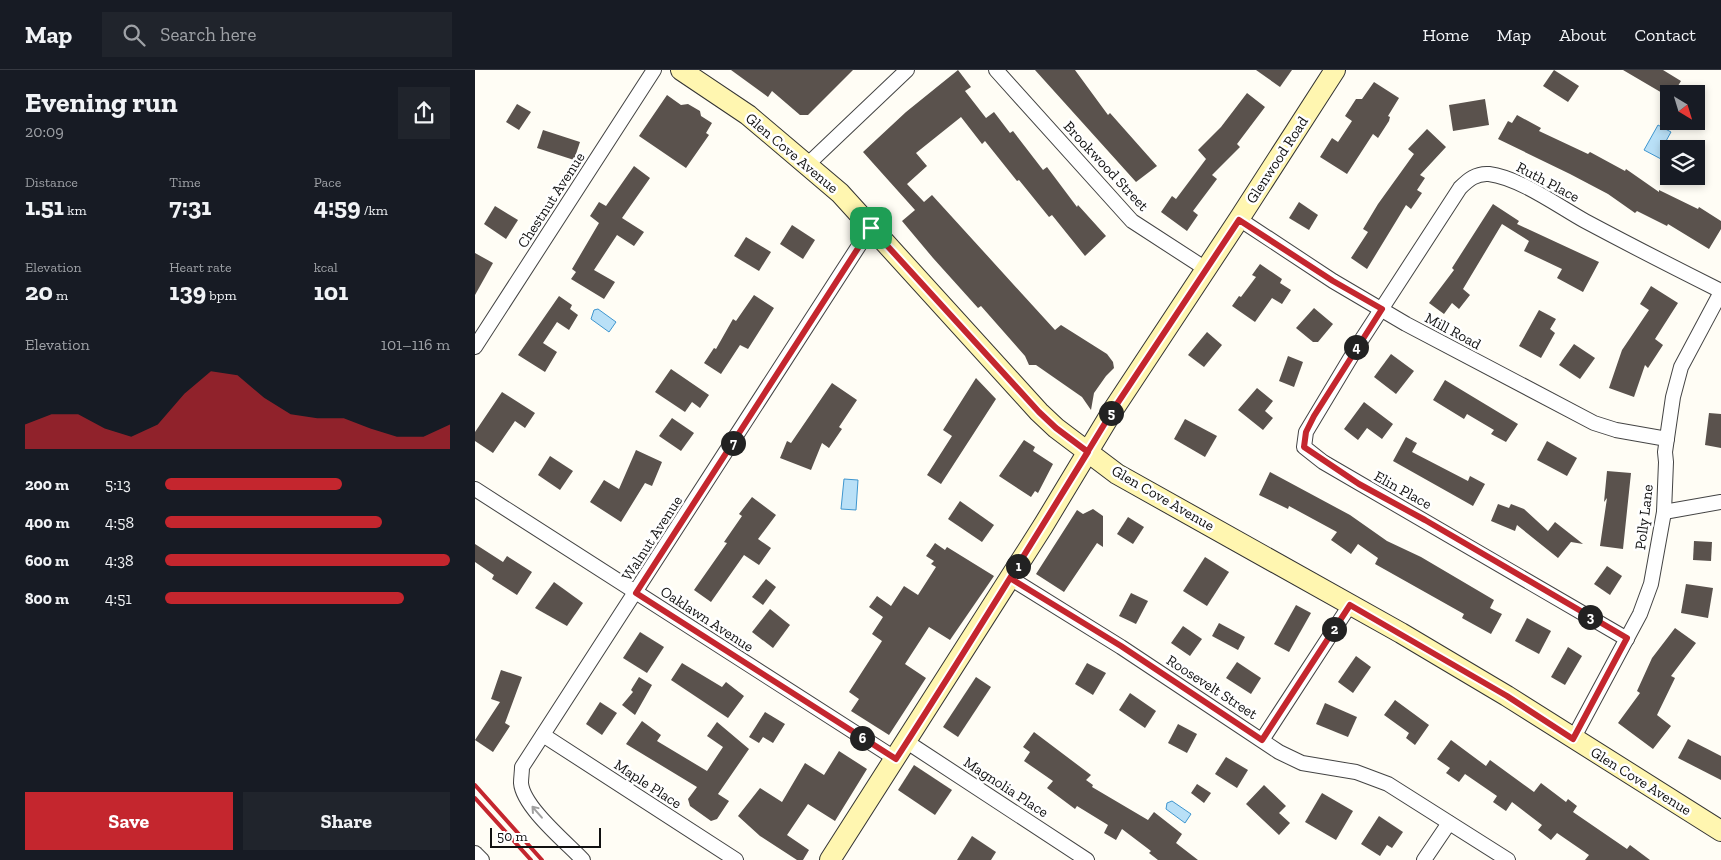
<!DOCTYPE html>
<html lang="en">
<head>
<meta charset="utf-8">
<style>
  :root { --surface:#171b24; --page:#20242c; --text:#f1f3f6; --muted:#9ea1a6; --line:#363941; --accent:#c4262e }
  body { margin:0; font-family:"Zilla Slab",serif; background:var(--page); color:var(--text); height:100vh; display:flex; flex-direction:column; font-size:19px; white-space:nowrap }
  * { box-sizing:border-box; margin:0 }
  p { font-size:16px; color:var(--muted) }
  .icon { flex:none; width:28px; height:28px; fill:none; stroke:currentColor; stroke-width:2; stroke-linecap:round; stroke-linejoin:round }
  .map { position:relative; flex:1; overflow:hidden }
  .sheet { display:flex; flex-direction:column; background:var(--surface); width:475px }
  .sheet>* { flex:none }
  .needle { width:32px; rotate:142deg }
  .fabs { position:absolute; left:1185px; top:15px; display:grid; gap:10px }
  .fabs a { display:grid; place-items:center; width:45px; height:45px; border-radius:0px; background:var(--surface); box-shadow:0 2px 8px #0003; font-size:25px }
  .scale { position:absolute; left:15px; bottom:12px; width:111px; box-sizing:border-box; padding-left:5px; border:2px solid #111; border-top:0; font-size:14px; line-height:18px; white-space:nowrap; color:#111; -webkit-text-stroke:4px #fff; paint-order:stroke }
  .pin { position:absolute; display:grid; place-items:center; width:42px; height:42px; color:#fff; margin:-21px; border-radius:10px; box-shadow:0 2px 8px #0006 }
  .km { position:absolute; width:25px; height:25px; margin:-12px; border-radius:50%; background:#222; color:#fff; font-size:14px; line-height:25px; text-align:center }
  .round { display:grid; place-items:center; flex:none; width:52px; height:52px; border-radius:0px; background:var(--page) }
  .summary { display:flex; align-items:center; justify-content:space-between; height:85px; padding:0 25px }
  h1 { font-size:28px; font-weight:800; line-height:38px }
  .stats { display:grid; grid-template-columns:repeat(3,1fr); gap:8px; height:85px; padding:5px 25px }
  .stats div { display:grid; align-content:center }
  .stats b { font-size:25px; font-weight:800 }
  .stats small { font-size:14px; font-weight:400 }
  .stats p { font-size:14px }
  .chart { height:140px; padding:10px 25px }
  .chart p { display:flex; justify-content:space-between }
  .chart svg { width:100%; height:90px; margin-top:5px; fill:var(--accent); opacity:.7 }
  .primary-button { display:flex; gap:10px; margin-top:auto; padding:10px 25px }
  .primary-button a { flex:1; height:58px; border-radius:0px; background:var(--accent); color:#fff; font-size:20px; font-weight:800; line-height:58px; text-align:center }
  .primary-button a+a { background:var(--page); color:var(--text) }
  ul { padding:0 25px; list-style:none; font-size:16px }
  li { display:grid; grid-template-columns:80px 60px 1fr; align-items:center; height:38px }
  li i { height:12px; border-radius:6px; background:var(--accent) }
  header { display:flex; align-items:center; gap:30px; box-sizing:border-box; height:70px; padding:0 25px; background:var(--surface); border-bottom:1px solid var(--line) }
  header strong { font-size:24px }
  nav { display:flex; gap:28px; margin-inline-start:auto; font-size:18px }
  .search { width:350px; height:45px; background:var(--page); display:flex; align-items:center; gap:12px; box-sizing:border-box; padding:0 18px; border-radius:0px; color:var(--muted); font-size:19px }
  main { display:flex; flex:1; min-height:0 }
  .map>svg:first-child { display:block }
</style>
</head>
<body>
<header>
<strong>Map</strong>
<div class="search"><svg class="icon" aria-label="search" viewBox="0 0 24 24"><circle cx="10" cy="10" r="6"/><path d="M15 15l6 6"/></svg>Search here</div>
<nav><a>Home</a><a>Map</a><a>About</a><a>Contact</a></nav>
</header>
<main>
<section class="sheet">
<div class="summary"><div><h1>Evening run</h1><p>20:09</p></div><a class="round"><svg class="icon" aria-label="share" viewBox="0 0 24 24"><path d="M12 15V3M7 8l5-5 5 5M5 13v7h14v-7"/></svg></a></div>
<div class="stats">
<div><p>Distance</p><b>1.51<small> km</small></b></div>
<div><p>Time</p><b>7:31</b></div>
<div><p>Pace</p><b>4:59<small> /km</small></b></div>
</div>
<div class="stats">
<div><p>Elevation</p><b>20<small> m</small></b></div>
<div><p>Heart rate</p><b>139<small> bpm</small></b></div>
<div><p>kcal</p><b>101</b></div>
</div>
<div class="chart"><p><span>Elevation</span>101–116 m</p>
<svg viewBox="0 0 160 44" preserveAspectRatio="none"><path d="M0 44V32L10 27L20 27L30 34L40 38L50 32L60 17L70 6L80 8L90 19L100 27L110 29L120 29L130 34L140 38L150 38L160 32V44z"/></svg>
</div>
<ul>
<li><b>200 m</b>5:13<i style="width:62%"></i></li>
<li><b>400 m</b>4:58<i style="width:76%"></i></li>
<li><b>600 m</b>4:38<i style="width:100%"></i></li>
<li><b>800 m</b>4:51<i style="width:84%"></i></li>
</ul>
<div class="primary-button"><a>Save</a><a>Share</a></div>
</section>
<div class="map">
<svg width="1246" height="790" viewBox="0 0 1246 790">
  <rect width="100%" height="100%" fill="#fffdf5"/>
  <g fill="#b9e0f7" stroke="#3f96cf">
    <polygon points="1183,55 1196,62 1186,80 1190,83 1186,89 1169,80"/>
    <polygon points="123,239 141,252 134,262 116,249 119,240"/>
    <polygon points="369,409 383,410 381,440 366,439"/>
    <polygon points="697,731 716,744 710,753 691,739 692,733"/>
  </g>
  <g fill="#5a524d">
    <polygon points="256,0 378,0 333,45 325,45 297,21 293,27"/>
    <polygon points="483,0 496,17 490,21 511,48 519,42 535,63 538,61 568,100 572,97 602,137 603,135 631,166 610,186 577,145 574,147 544,110 542,111 510,71 507,74 486,47 441,83 452,96 432,114 449,132 457,125 580,260 586,255 632,284 638,292 639,298 631,306 619,323 616,340 607,327 561,295 554,295 550,286 506,236 503,238 458,188 427,151 440,140 388,82 431,42"/>
    <polygon points="560,0 600,0 633,45 635,43 682,96 661,112"/>
    <polygon points="781,0 817,0 805,17"/>
    <polygon points="1079,0 1104,16 1093,32 1068,16"/>
    <polygon points="1148,0 1188,0 1206,11 1198,24 1194,24 1194,27"/>
    <polygon points="899,12 924,28 913,46 915,47 914,51 903,68 898,64 872,104 845,87 857,68 863,72 877,51 870,46 881,29 887,29"/>
    <polygon points="772,23 790,37 762,74 765,77 737,105 742,109 718,141 723,145 712,161 686,142 697,126 701,129 731,89 723,80 746,57"/>
    <polygon points="192,25 206,35 213,34 225,41 226,46 237,53 231,63 234,65 211,98 164,66"/>
    <polygon points="1010,29 1014,55 978,61 974,35"/>
    <polygon points="42,34 56,42 44,60 31,52"/>
    <polygon points="1042,45 1066,58 1064,61 1113,84 1115,82 1150,101 1151,99 1184,122 1184,120 1223,139 1224,137 1246,151 1246,159 1234,179 1193,154 1192,156 1162,141 1160,143 1133,124 1095,104 1023,69 1033,51 1037,53"/>
    <polygon points="952,59 971,77 945,105 950,108 942,120 947,123 936,139 931,135 892,199 876,188 893,162 888,159 903,134 939,84 933,79"/>
    <polygon points="68,60 105,72 99,90 62,78"/>
    <polygon points="159,96 175,108 147,148 169,162 159,176 142,165 119,200 140,212 129,229 96,209 101,202 97,199 124,153 115,146 124,132 131,136"/>
    <polygon points="824,132 843,145 834,160 814,148"/>
    <polygon points="1018,134 1044,151 1042,154 1124,192 1108,222 1082,208 1087,199 1049,181 1054,171 1027,154 988,219 995,225 984,239 977,233 969,244 954,233 979,200 977,198"/>
    <polygon points="20,136 43,150 31,169 9,154"/>
    <polygon points="317,155 340,170 328,189 305,174"/>
    <polygon points="271,167 296,182 284,201 259,186"/>
    <polygon points="0,183 18,193 0,225"/>
    <polygon points="785,194 807,209 805,213 816,220 807,234 797,228 780,252 757,236 764,226 766,227 781,207 777,205"/>
    <polygon points="1176,216 1203,233 1180,269 1188,275 1173,298 1170,295 1159,327 1134,318 1147,280 1174,240 1165,234"/>
    <polygon points="279,225 299,238 273,279 265,275 246,304 229,293 239,278 241,279 258,249 261,251"/>
    <polygon points="84,226 97,235 95,239 103,245 94,260 82,252 68,273 82,282 70,302 43,285"/>
    <polygon points="839,238 858,254 843,272 838,272 821,258"/>
    <polygon points="1064,240 1081,249 1075,259 1080,263 1066,288 1044,276"/>
    <polygon points="732,262 747,275 729,297 713,285"/>
    <polygon points="1099,274 1120,288 1105,309 1084,295"/>
    <polygon points="916,284 939,301 921,324 899,307"/>
    <polygon points="813,286 828,292 819,317 804,311"/>
    <polygon points="196,299 234,325 225,338 217,332 210,342 180,322"/>
    <polygon points="501,308 521,329 466,414 452,405 477,366 468,360"/>
    <polygon points="970,310 1043,354 1031,372 1016,364 1019,360 992,344 989,349 958,330"/>
    <polygon points="357,313 382,330 364,357 367,359 354,378 347,373 336,400 305,388 312,371 316,373"/>
    <polygon points="782,318 798,331 790,341 798,348 788,360 763,340"/>
    <polygon points="27,322 60,343 50,358 40,351 18,383 0,371 0,362"/>
    <polygon points="889,332 918,354 907,369 892,358 883,370 869,359"/>
    <polygon points="1234,343 1246,344 1246,378 1230,375"/>
    <polygon points="197,348 219,363 206,381 184,366"/>
    <polygon points="710,349 742,366 730,387 699,369"/>
    <polygon points="931,367 942,373 937,382 993,411 995,406 1010,414 998,436 918,391"/>
    <polygon points="549,370 560,377 558,381 578,394 563,423 560,421 556,427 524,406"/>
    <polygon points="1072,371 1102,388 1092,406 1062,390"/>
    <polygon points="161,380 187,392 177,416 170,413 146,452 115,432 129,410 144,419"/>
    <polygon points="75,386 98,401 85,420 63,405"/>
    <polygon points="1132,401 1156,403 1148,479 1125,476 1132,428 1129,432"/>
    <polygon points="795,402 875,445 912,471 946,487 1019,530 1015,538 1027,544 1016,564 987,548 989,544 900,494 903,488 883,474 876,484 856,470 862,462 814,436 813,439 784,425"/>
    <polygon points="277,427 301,445 283,469 296,478 284,495 269,485 236,532 219,520 252,473 249,472 267,446 264,444"/>
    <polygon points="485,431 519,455 507,472 473,449"/>
    <polygon points="1023,434 1034,438 1036,434 1049,439 1073,461 1080,452 1108,474 1096,472 1083,488 1042,455 1040,461 1016,451"/>
    <polygon points="618,439 628,446 628,477 622,473 589,522 561,504 602,440 608,444"/>
    <polygon points="653,447 669,457 658,474 642,464"/>
    <polygon points="1219,471 1237,472 1236,491 1218,490"/>
    <polygon points="460,473 470,480 472,477 519,506 475,570 454,557 430,594 451,608 414,665 376,641 384,629 374,622 407,571 397,564 408,547 394,537 402,526 416,536 429,516 443,525 461,497 456,494 459,491 451,486"/>
    <polygon points="0,474 28,492 32,486 57,502 42,525 17,509 19,505 0,492"/>
    <polygon points="730,487 754,502 732,536 708,521"/>
    <polygon points="1132,496 1147,506 1135,525 1119,514"/>
    <polygon points="291,509 301,517 288,535 277,527"/>
    <polygon points="79,512 108,533 92,556 60,538"/>
    <polygon points="1211,514 1238,518 1233,548 1206,543"/>
    <polygon points="656,523 673,531 661,554 644,546"/>
    <polygon points="821,535 836,543 814,582 799,574"/>
    <polygon points="295,539 315,555 298,578 277,562"/>
    <polygon points="1052,548 1076,561 1064,584 1040,571"/>
    <polygon points="744,553 770,567 763,580 737,566"/>
    <polygon points="708,556 727,569 715,586 696,573"/>
    <polygon points="1200,558 1221,573 1196,606 1200,608 1182,645 1196,656 1178,679 1143,653 1165,623 1162,621 1177,588"/>
    <polygon points="165,562 189,577 172,603 148,588"/>
    <polygon points="1093,577 1107,586 1090,615 1076,607"/>
    <polygon points="881,586 896,597 878,623 863,612"/>
    <polygon points="762,592 786,608 776,624 751,608"/>
    <polygon points="207,593 247,617 251,612 269,626 253,648 196,610"/>
    <polygon points="612,593 631,603 618,625 600,614"/>
    <polygon points="26,600 47,607 30,653 35,656 18,682 0,670 25,632 16,629"/>
    <polygon points="164,607 177,615 160,645 147,635 158,622 156,620"/>
    <polygon points="501,607 516,617 483,667 468,657"/>
    <polygon points="655,623 681,641 670,658 644,640"/>
    <polygon points="920,630 954,655 940,675 931,668 934,663 909,645"/>
    <polygon points="125,632 142,643 127,665 111,654"/>
    <polygon points="850,633 882,647 873,667 841,654"/>
    <polygon points="290,642 310,654 298,673 288,667 284,673 274,667"/>
    <polygon points="167,651 186,665 182,671 232,701 248,677 232,666 242,652 274,679 243,724 254,731 242,749 236,751 215,736 213,729 222,717 151,674"/>
    <polygon points="703,654 722,664 712,683 693,673"/>
    <polygon points="559,662 616,705 611,710 618,715 617,717 673,750 679,742 707,764 701,773 723,790 683,790 674,783 676,781 647,759 641,770 629,763 633,755 602,736 600,739 572,718 578,711 549,691 555,682 548,677"/>
    <polygon points="1213,669 1246,686 1246,710 1203,688"/>
    <polygon points="976,670 1011,696 1015,690 1059,722 1066,713 1091,732 1093,729 1102,736 1098,742 1152,779 1155,775 1175,790 1110,790 1114,785 1082,763 1076,770 1063,760 1067,755 1037,732 1031,741 1018,732 1022,726 990,704 984,712 971,703 975,698 962,689"/>
    <polygon points="364,681 392,699 360,751 333,734 312,765 334,780 328,790 322,790 285,766 263,746 285,718 307,732 330,693 349,705"/>
    <polygon points="751,687 773,700 762,718 740,704"/>
    <polygon points="439,695 477,720 460,745 423,720"/>
    <polygon points="722,714 736,723 729,733 716,723"/>
    <polygon points="789,715 811,736 804,743 815,753 804,765 771,734"/>
    <polygon points="847,723 878,741 861,770 830,752"/>
    <polygon points="904,746 928,762 917,778 912,775 905,786 886,774"/>
    <polygon points="497,766 521,782 516,790 482,790"/>
  </g>
  <g fill="none" stroke-linecap="round" stroke-linejoin="round">
    <g stroke="#444" stroke-width="16">
      <g id="minor">
        <polyline points="521,0 657,151 731,199"/>
        <polyline points="332,95 432,0"/>
        <polyline points="764,149 858,211 931,254 1119,353 1141,360 1192,369"/>
        <polyline points="0,277 179,0"/>
        <polyline points="0,419 421,689"/>
        <polyline points="1189,442 1246,432"/>
        <polyline points="535,508 646,577 804,682 827,693 881,702 913,714 1033,790"/>
        <path d="M 1152,569 L 848,392 L 829,377 L 831,362 L 885,272 L 985,118 C 993,110 1001,103 1014,104 C 1045,108 1083,136 1110,151 C 1155,175 1200,198 1246,221"/>
        <polyline points="68,665 261,790"/>
        <polyline points="1098,669 1165,544 1176,514 1189,442 1191,392 1190,382 1198,327 1206,297 1246,222"/>
        <polyline points="787,670 875,535"/>
        <polyline points="432,672 612,790"/>
        <polyline points="0,783 7,790"/>
        <path d="M 108,790 C 91,772 48,737 46,713 C 46,708 47,702 47,697 L 396,157"/>
        <polyline points="949,790 974,753"/>
      </g>
    </g>
    <g stroke="#333" stroke-width="22">
      <g id="secondary">
        <polyline points="206,0 273,45 365,123 564,342 581,358 642,404 926,563 1032,626 1246,761"/>
        <polyline points="355,790 568,456 638,340 764,149 860,0"/>
      </g>
    </g>
    <use href="#minor" stroke="#fff" stroke-width="14"/>
    <use href="#secondary" stroke="#fff6b0" stroke-width="20"/>
    <g stroke="#c4262e" stroke-width="4">
      <polyline points="0,715 67,790"/>
      <polyline points="0,728 56,790"/>
    </g>
  </g>
  <defs><path id="oneway-shaft" d="M-6 0H5M1.5-3L5.5 0L1.5 3" fill="none" stroke-width="1.6" stroke-linecap="round" stroke-linejoin="round" transform="scale(1.25)"/></defs>
  <use stroke="#a0a0a0" href="#oneway-shaft" transform="translate(62 742) rotate(-131)"/>
  <g fill="none" stroke-linecap="round" stroke-linejoin="round">
    <g stroke="#fff" stroke-width="10">
      <path id="route" d="M 396,158 L 564,342 L 581,358 L 613,382 L 535,508 L 646,576 L 787,670 L 875,535 L 1032,626 L 1098,669 L 1152,568 L 950,450 L 884,414 L 829,377 L 831,362 L 839,346 L 907,239 L 858,211 L 764,150 L 638,340 C 567,457 495,574 421,689 L 161,523 L 396,158"/>
    </g>
    <use href="#route" stroke="#c4262e" stroke-width="6"/>
  </g>
  <g text-anchor="middle" dominant-baseline="central" stroke-width="5" stroke-linejoin="round" paint-order="stroke">
    <g font-size="15" fill="#111" stroke="#fff">
      <text transform="translate(317 83) rotate(40)">Glen Cove Avenue</text>
      <text transform="translate(802 90) rotate(-57)">Glenwood Road</text>
      <text transform="translate(631 96) rotate(47)">Brookwood Street</text>
      <text transform="translate(1073 112) rotate(28)">Ruth Place</text>
      <text transform="translate(76 130) rotate(-57)">Chestnut Avenue</text>
      <text transform="translate(978 261) rotate(28)">Mill Road</text>
      <text transform="translate(928 420) rotate(29)">Elin Place</text>
      <text transform="translate(688 428) rotate(30)">Glen Cove Avenue</text>
      <text transform="translate(1169 447) rotate(-83)">Polly Lane</text>
      <text transform="translate(177 468) rotate(-57)">Walnut Avenue</text>
      <text transform="translate(232 549) rotate(33)">Oaklawn Avenue</text>
      <text transform="translate(737 617) rotate(33)">Roosevelt Street</text>
      <text transform="translate(1166 711) rotate(32)">Glen Cove Avenue</text>
      <text transform="translate(173 714) rotate(33)">Maple Place</text>
      <text transform="translate(531 717) rotate(33)">Magnolia Place</text>
    </g>
  </g>
</svg>
<div class="fabs">
<a><svg class="needle" viewBox="-14 -14 28 28"><path d="M0-13l5 13h-10z" fill="#e53935"/><path d="M0 13l5-13h-10z" fill="#9ea1a6"/></svg></a>
<a><svg class="icon" aria-label="layers" viewBox="0 0 24 24"><path d="M12 4l9 5-9 5-9-5zM3 14l9 5 9-5"/></svg></a>
</div>
<div class="scale">50 m</div>
<div class="pin" style="left:396px;top:158px;background:#1e9e55"><svg class="icon" aria-label="arrive" viewBox="0 0 24 24"><path d="M6 21V4h12l-3 4 3 4H6"/></svg></div>
<b class="km" style="left:543px;top:496px">1</b>
<b class="km" style="left:859px;top:559px">2</b>
<b class="km" style="left:1115px;top:547px">3</b>
<b class="km" style="left:881px;top:277px">4</b>
<b class="km" style="left:636px;top:343px">5</b>
<b class="km" style="left:387px;top:668px">6</b>
<b class="km" style="left:258px;top:373px">7</b>
</div>
</main>
</body>
</html>
